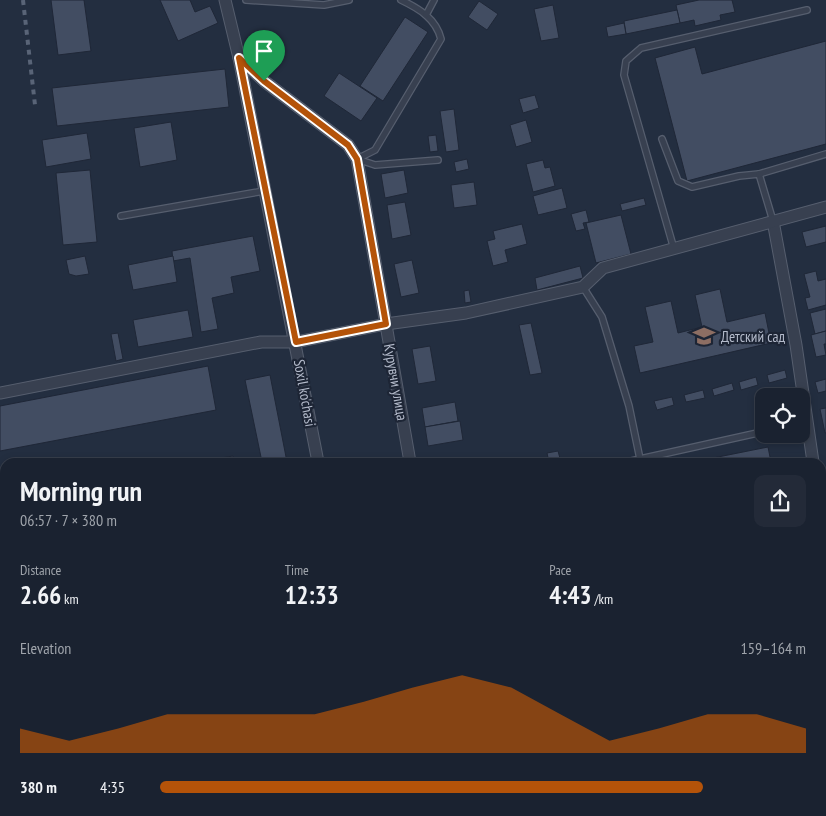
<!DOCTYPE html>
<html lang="en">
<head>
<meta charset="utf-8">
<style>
  :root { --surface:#1a2230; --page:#232a38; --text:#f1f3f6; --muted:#9fa4ab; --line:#383f4c; --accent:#b45309 }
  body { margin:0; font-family:"PT Sans Narrow",sans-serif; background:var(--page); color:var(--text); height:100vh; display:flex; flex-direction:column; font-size:19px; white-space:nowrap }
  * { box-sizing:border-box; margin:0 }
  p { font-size:16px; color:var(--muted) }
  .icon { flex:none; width:28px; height:28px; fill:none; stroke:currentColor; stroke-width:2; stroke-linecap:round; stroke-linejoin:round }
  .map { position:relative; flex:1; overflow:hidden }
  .panel { position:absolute; left:0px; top:458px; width:826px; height:359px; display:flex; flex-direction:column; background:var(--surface); border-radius:15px 15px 0 0; box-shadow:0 2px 8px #0003,0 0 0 1px var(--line) }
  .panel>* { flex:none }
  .controls { position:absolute; left:755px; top:388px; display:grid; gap:10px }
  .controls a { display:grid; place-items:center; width:55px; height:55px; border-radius:10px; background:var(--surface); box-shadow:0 2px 8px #0003,0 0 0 1px var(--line); font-size:25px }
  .pin { position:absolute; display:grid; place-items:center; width:42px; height:42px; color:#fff; margin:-51px -21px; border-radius:50% 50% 50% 0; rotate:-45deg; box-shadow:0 0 5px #0007 }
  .pin .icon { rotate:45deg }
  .round { display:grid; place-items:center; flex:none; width:52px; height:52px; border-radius:10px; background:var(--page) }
  .head { display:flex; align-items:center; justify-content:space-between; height:85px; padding:0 20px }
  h1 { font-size:28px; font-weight:600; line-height:38px }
  .metrics { display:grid; grid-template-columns:repeat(3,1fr); gap:8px; height:85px; padding:5px 20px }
  .metrics div { display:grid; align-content:center }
  .metrics b { font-size:25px; font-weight:600 }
  .metrics small { font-size:14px; font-weight:400 }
  .metrics p { font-size:14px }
  .chart { height:140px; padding:10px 20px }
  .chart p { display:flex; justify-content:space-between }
  .chart svg { width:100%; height:90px; margin-top:5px; fill:var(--accent); opacity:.7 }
  ul { padding:0 20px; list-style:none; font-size:16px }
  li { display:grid; grid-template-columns:80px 60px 1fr; align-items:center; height:38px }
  li i { height:12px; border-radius:6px; background:var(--accent) }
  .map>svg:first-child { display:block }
</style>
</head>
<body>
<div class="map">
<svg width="826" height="816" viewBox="0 0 826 816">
  <rect width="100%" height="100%" fill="#232e40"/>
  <g fill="#424d62" stroke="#1f2737">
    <polygon points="51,0 84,0 91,51 58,55"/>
    <polygon points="160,0 190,0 195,12 210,6 218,23 178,41"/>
    <polygon points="699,0 732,0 735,12 720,15 721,20 695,26 694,20 680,23 676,5"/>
    <polygon points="479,1 498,14 487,30 468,17"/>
    <polygon points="553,5 559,38 541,41 534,9"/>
    <polygon points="677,10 680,23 626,34 624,21"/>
    <polygon points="405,17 428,32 383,101 360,86"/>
    <polygon points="624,23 626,34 608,37 606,27"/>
    <polygon points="826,41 826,144 687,181 655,58 695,47 702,74"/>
    <polygon points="225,69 229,107 57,126 52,88"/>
    <polygon points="339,73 377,98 361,121 324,96"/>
    <polygon points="535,95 539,108 523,113 519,99"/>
    <polygon points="454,109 459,150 446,152 440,111"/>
    <polygon points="526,120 532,142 516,147 510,125"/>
    <polygon points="171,122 177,160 140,167 134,128"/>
    <polygon points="87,133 91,159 46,167 42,140"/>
    <polygon points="436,135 438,151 430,152 428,136"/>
    <polygon points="467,159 469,169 456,172 454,162"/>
    <polygon points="543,160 545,168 550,167 555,186 533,192 526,164"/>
    <polygon points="90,170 97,242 63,245 56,173"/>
    <polygon points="404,170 408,193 385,198 381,174"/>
    <polygon points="474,182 477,205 454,208 451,185"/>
    <polygon points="562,188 567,208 538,215 533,196"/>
    <polygon points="644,198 646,205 622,211 620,204"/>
    <polygon points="405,202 411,235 392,239 387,205"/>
    <polygon points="586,210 589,222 583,223 585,229 576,231 571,214"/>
    <polygon points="621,215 631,254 596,263 586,223"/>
    <polygon points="522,224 527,244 505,250 508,262 493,266 487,241 495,239 493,231"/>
    <polygon points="826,226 826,242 806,247 802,232"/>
    <polygon points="253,236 260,271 231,277 234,293 212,298 218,329 201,332 190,258 173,261 172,251"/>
    <polygon points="85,256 89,274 76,276 69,274 66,260"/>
    <polygon points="173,256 177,282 133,290 128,265"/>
    <polygon points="412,260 419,293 401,297 394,264"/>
    <polygon points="580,266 583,278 537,290 535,278"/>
    <polygon points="816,271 818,281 826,279 826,305 808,310 805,298 810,297 804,274"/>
    <polygon points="720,289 727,322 765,313 771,343 640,373 634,346 653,342 645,307 671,301 678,333 702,327 695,295"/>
    <polygon points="469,290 471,302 465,303 464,291"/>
    <polygon points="826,309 826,331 815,334 810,313"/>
    <polygon points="188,310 193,337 138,347 133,320"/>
    <polygon points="531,323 542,373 530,375 519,325"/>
    <polygon points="826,331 826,344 824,344 826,355 816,357 811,335"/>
    <polygon points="118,333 123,359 116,361 111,334"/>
    <polygon points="430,346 436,381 418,384 412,349"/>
    <polygon points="208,366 216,410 0,451 0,406"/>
    <polygon points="785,370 787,378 769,383 767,375"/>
    <polygon points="270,375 287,462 262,462 245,380"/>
    <polygon points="756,377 758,385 741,390 739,382"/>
    <polygon points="826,379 826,391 818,393 815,382"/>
    <polygon points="732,383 734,390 714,396 712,389"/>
    <polygon points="703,390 705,398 686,402 684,395"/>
    <polygon points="672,397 674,405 657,410 654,401"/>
    <polygon points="455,402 458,421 425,427 422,408"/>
    <polygon points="826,408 826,433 825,433 820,409"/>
    <polygon points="460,421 463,440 428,446 425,427"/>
    <polygon points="768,447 771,462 693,462"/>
    <polygon points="558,451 561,462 549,462 547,453"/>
    <polygon points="233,456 234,462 197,462"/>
    <polygon points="5,599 5,670 0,671 0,600"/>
    <polygon points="821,624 822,627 826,626 826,668 821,669"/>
    <polygon points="5,695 5,755 3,755 0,739 0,696"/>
    <polygon points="96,811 269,811 270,816 97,816"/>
  </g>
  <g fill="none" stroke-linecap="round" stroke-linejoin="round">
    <g stroke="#565e6e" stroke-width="8">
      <g id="service">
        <polyline points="246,0 324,5 349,0"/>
        <path d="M 401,0 C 420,9 436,19 441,39 L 375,150 L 357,159 L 375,165 L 438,160"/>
        <polyline points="426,15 434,0"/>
        <polyline points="662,139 678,181 692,187 739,176 759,174 773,221"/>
        <polyline points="759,174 826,154"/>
        <polyline points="121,216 264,191"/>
        <polyline points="674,249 624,75 626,61 641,48 807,10"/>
        <polyline points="583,287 602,317 629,406 640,459 762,432"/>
        <polyline points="627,462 640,459"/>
      </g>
    </g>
    <g stroke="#565e6e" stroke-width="13">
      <g id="minor">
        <polyline points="225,0 239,58 318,462"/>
        <polyline points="239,58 264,81 348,145 357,159 410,462"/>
        <polyline points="773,221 796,345 813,462"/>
        <polyline points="0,393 261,342 296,342 386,324 466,313 583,287 603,268 826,207"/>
        <polyline points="821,502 826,516"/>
        <polyline points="381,811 382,816"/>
        <polyline points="472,811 473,816"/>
      </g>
    </g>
    <use href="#service" stroke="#384050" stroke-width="5.5"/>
    <use href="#minor" stroke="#384050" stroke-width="11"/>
    <polyline stroke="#596477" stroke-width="4" stroke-dasharray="5 5" stroke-linecap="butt" points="23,0 35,105"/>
  </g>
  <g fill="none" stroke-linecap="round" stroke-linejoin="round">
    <g stroke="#fff" stroke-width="10">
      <polygon id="route" points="239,58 264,81 348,145 357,159 386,324 296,342"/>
    </g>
    <use href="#route" stroke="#b45309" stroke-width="6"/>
  </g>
  <defs>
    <g id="school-bare" transform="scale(1.725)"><path d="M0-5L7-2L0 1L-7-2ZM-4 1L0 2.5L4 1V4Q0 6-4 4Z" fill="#8d6e63" stroke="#1d2535" stroke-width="2.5" paint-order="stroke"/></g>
  </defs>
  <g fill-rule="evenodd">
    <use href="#school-bare" x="704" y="336"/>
  </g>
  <g text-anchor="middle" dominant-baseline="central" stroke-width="4.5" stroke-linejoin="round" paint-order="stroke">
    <g font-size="15" fill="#b4bbcb" stroke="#1d2535" text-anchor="start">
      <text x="721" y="336">Детский сад</text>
    </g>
    <g font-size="15" fill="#b4bbcb" stroke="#1d2535">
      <text transform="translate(396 382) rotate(80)">Курувчи улица</text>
      <text transform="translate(305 393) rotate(80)">Soxil ko'chasi</text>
    </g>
  </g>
</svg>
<div class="controls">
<a><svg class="icon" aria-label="locate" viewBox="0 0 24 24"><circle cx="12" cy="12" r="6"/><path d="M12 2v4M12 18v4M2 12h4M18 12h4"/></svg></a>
</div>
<div class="pin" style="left:264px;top:81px;background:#1e9e55"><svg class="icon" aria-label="arrive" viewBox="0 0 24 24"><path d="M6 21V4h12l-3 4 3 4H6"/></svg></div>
<section class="panel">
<div class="head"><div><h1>Morning run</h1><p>06:57 · 7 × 380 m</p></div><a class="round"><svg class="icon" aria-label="share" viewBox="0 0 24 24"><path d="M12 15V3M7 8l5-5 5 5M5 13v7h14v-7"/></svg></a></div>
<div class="metrics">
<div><p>Distance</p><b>2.66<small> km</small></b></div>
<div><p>Time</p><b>12:33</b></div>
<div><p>Pace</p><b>4:43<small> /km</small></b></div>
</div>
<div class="chart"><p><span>Elevation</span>159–164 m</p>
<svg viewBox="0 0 160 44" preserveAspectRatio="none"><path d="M0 44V32L10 38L20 32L30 25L40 25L50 25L60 25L70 19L80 12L90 6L100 12L110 25L120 38L130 32L140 25L150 25L160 32V44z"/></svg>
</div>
<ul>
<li><b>380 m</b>4:35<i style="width:84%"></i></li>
</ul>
</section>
</div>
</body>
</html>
